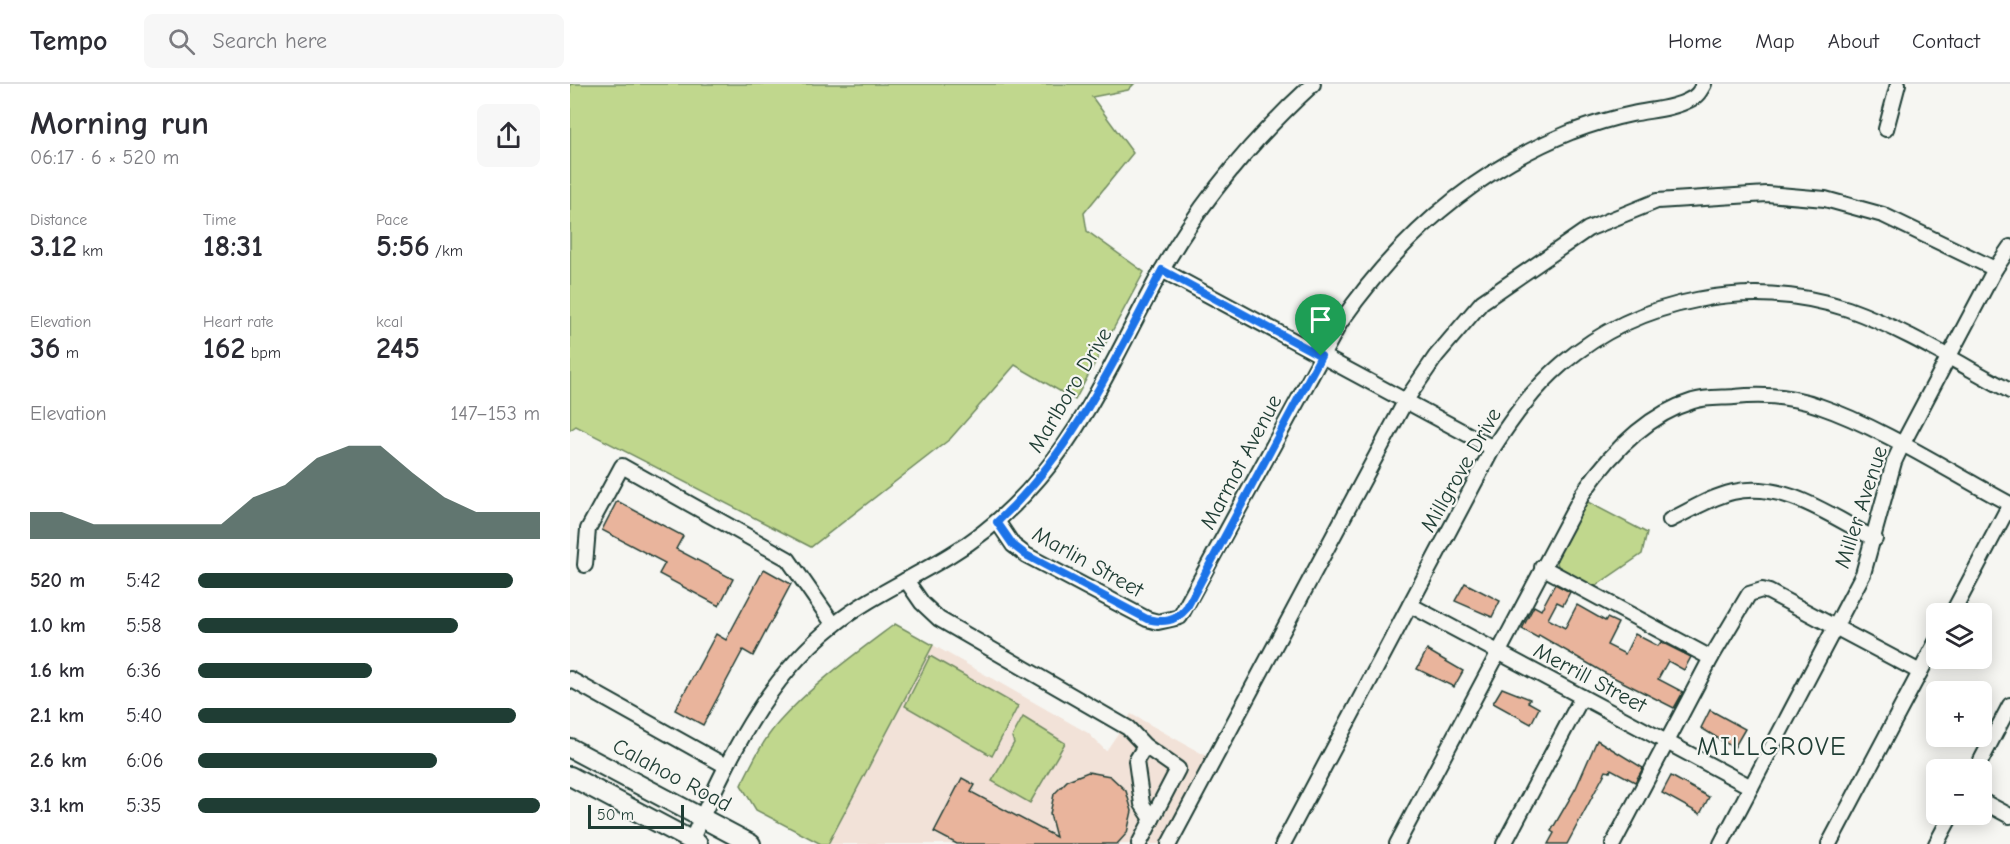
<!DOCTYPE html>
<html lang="en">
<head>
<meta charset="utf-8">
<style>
  :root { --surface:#fff; --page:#f7f7f7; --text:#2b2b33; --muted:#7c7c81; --line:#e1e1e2; --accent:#1f3d34 }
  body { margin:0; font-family:"Comic Neue",sans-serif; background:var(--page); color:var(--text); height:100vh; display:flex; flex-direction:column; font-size:22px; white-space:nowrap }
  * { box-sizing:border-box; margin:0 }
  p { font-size:20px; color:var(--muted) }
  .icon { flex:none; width:33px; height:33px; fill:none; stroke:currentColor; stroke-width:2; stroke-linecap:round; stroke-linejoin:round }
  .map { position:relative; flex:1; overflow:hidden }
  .drawer { display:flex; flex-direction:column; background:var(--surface); width:570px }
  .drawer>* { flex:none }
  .controls { position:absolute; left:1356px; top:519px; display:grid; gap:12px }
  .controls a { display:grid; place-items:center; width:66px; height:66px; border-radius:9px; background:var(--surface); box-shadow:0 3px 15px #0003; font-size:30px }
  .scale { position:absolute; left:18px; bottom:15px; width:96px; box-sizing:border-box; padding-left:6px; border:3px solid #1f3d34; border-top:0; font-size:16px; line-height:21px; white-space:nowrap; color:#1f3d34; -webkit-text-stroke:4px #f6f6f2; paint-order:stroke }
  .pin { position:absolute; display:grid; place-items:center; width:51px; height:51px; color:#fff; margin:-62px -26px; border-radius:50% 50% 50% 0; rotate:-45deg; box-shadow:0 0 6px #0007 }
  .pin .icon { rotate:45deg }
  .round { display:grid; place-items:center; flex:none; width:63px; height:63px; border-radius:9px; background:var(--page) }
  .summary { display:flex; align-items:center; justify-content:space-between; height:102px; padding:0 30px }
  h1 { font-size:33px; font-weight:800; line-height:45px }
  .figures { display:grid; grid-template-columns:repeat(3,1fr); gap:9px; height:102px; padding:6px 30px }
  .figures div { display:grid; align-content:center }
  .figures b { font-size:30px; font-weight:800 }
  .figures small { font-size:16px; font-weight:400 }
  .figures p { font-size:16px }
  .chart { height:168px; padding:12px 30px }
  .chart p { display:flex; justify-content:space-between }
  .chart svg { width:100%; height:108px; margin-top:6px; fill:var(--accent); opacity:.7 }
  ul { padding:0 30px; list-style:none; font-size:20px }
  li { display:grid; grid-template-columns:96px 72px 1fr; align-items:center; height:45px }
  li i { height:15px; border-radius:8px; background:var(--accent) }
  header { display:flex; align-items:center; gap:36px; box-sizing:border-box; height:84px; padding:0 30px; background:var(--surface); border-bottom:2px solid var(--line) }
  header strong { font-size:28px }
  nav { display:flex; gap:33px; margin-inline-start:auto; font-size:21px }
  .search { width:420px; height:54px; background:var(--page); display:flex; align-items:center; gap:15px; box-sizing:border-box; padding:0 21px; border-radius:9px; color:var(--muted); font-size:22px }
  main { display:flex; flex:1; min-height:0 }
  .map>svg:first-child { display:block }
</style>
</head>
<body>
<header>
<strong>Tempo</strong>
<div class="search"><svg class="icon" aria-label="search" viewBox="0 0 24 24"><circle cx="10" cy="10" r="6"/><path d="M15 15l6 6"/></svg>Search here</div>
<nav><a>Home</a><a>Map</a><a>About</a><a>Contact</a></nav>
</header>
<main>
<section class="drawer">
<div class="summary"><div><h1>Morning run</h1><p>06:17 · 6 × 520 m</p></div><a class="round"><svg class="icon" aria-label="share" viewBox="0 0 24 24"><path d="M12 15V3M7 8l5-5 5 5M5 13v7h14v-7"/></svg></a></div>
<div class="figures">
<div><p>Distance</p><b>3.12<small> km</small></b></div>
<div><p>Time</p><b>18:31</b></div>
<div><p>Pace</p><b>5:56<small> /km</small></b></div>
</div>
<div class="figures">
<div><p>Elevation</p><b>36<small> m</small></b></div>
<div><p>Heart rate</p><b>162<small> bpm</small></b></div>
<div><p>kcal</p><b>245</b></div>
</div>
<div class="chart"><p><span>Elevation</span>147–153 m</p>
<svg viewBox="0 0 160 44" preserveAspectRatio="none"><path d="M0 44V33L10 33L20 38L30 38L40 38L50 38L60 38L70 27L80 22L90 11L100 6L110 6L120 17L130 27L140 33L150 33L160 33V44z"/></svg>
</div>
<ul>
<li><b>520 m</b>5:42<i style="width:92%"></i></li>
<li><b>1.0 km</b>5:58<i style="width:76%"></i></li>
<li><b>1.6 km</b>6:36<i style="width:51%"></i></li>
<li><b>2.1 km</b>5:40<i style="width:93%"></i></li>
<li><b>2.6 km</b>6:06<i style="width:70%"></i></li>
<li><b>3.1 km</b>5:35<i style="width:100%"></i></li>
</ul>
</section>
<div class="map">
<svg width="1440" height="760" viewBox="0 0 1440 760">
  <rect width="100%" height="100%" fill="#f6f6f2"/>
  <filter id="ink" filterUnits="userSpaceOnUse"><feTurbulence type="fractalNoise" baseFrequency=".0167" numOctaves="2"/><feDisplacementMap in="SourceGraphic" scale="12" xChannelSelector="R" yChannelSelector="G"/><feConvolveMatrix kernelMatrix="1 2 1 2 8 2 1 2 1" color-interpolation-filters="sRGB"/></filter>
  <g filter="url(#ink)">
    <polygon fill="#f2e2d8" points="363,561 518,649 536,667 561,630 638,673 593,760 258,760"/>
    <g fill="#c0d78d" stroke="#708a60" stroke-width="1.5">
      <polygon points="0,0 564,0 558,6 522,13 563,69 514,129 517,147 574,188 505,316 445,281 380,355 241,463 6,342 0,346"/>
      <path d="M 1014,416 L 1077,449 L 1072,470 L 1021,505 C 1006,496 983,491 987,470 Z"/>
      <path d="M 325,540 L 363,561 L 258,760 L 251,760 L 186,726 L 171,701 C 182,679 193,656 209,638 C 243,600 285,570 325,540 Z"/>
      <polygon points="360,572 448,622 422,672 335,622"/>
      <polygon points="453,633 495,659 460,719 422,697 444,659 442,653"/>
    </g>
    <g fill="#e9b49c" stroke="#1f3d34" stroke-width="1.5">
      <polygon points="47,417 113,452 106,465 163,495 149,522 89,490 95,479 32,446"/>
      <polygon points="194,485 221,500 183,572 173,566 133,641 105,626 146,550 156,556"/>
      <polygon points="895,499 930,517 922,533 885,517"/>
      <polygon points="985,500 1000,508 993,521 987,518 978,535 995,544 1007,521 1035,537 1037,534 1048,539 1037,561 1055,570 1065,550 1088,562 1091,558 1121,573 1114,586 1098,577 1088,595 1113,608 1104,624 1033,588 969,551 968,554 952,545 964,522 971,526"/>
      <polygon points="857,566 893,587 884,603 847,585"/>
      <polygon points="932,604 960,615 958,618 969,624 961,640 923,619"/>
      <polygon points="1140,626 1175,645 1164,664 1131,644"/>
      <polygon points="1027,656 1073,684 1065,698 1041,685 1040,688 1036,687 997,760 978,760 984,749 981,747 1006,704"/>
      <polygon points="518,688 540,692 556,707 562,727 557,749 547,760 387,760 364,748 392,694 405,701 401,708 486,753 480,730 484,710 498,696"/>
      <polygon points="1101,692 1139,713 1130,730 1092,709"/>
    </g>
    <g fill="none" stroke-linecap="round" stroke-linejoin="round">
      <g stroke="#1f3d34" stroke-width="18">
        <g id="minor">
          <polyline points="1316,45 1328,0"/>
          <polyline points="592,186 923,364"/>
          <path d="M 1100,436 C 1121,426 1141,413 1163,408 C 1214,396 1262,433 1305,455"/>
          <path d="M 427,437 L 443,461 L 456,471 L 577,535 L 588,538 L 610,533 L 770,239 C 828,155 904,87 1001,48 C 1020,41 1042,34 1062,30 C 1080,26 1103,25 1119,16 C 1127,13 1130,7 1134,0"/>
          <polyline points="15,481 18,445 52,382 218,475 264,541"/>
          <polyline points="972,483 1141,574"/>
          <polyline points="336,496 352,519 369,535 558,644 575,662 608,685 569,760"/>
          <polyline points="840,521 1181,703"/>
          <polyline points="1382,530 1440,420"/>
          <polyline points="0,595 156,682"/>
          <polyline points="575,662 566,677 572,720 582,735"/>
          <polyline points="1406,686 1440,621"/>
          <polyline points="1412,717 1440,732"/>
          <path d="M 121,757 C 157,678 194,596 264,541 C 299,513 341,495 380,471 C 414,451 444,424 470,393 C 522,332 553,255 592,186 C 632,115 683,55 743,0"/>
          <polyline points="599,760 836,316 866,272 912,218 1018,145 1087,117 1197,110 1255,115 1313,131 1425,185"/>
          <path d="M 713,760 L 923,364 C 943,333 964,304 992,280 C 1069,214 1182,193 1278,225 C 1334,245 1388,279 1440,307"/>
          <path d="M 827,760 L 1013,409 C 1040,370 1076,331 1123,317 C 1135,313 1151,314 1164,313 C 1193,310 1222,312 1249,322 C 1311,343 1382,389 1440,420"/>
          <polyline points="934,760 1012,613"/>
          <polyline points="1043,760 1141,574 1179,510 1192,506 1199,508 1350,588"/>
          <polyline points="1151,760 1293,490 1324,378 1332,361 1425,185 1440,163"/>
          <polyline points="1259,760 1366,558"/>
          <polyline points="1366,760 1382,730"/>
        </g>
      </g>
      <g stroke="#1f3d34" stroke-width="22">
        <g id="major">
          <polyline points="0,664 181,760"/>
          <polyline points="0,692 128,760"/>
        </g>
      </g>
      <use href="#minor" stroke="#f6f6f2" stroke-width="14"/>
      <use href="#major" stroke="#f6f6f2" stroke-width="18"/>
    </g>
  </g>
  <g fill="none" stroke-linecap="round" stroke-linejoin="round" filter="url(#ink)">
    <g stroke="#fff" stroke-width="12">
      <path id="route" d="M 592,186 L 751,272 L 616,525 C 605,538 593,539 577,535 L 456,471 L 443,461 L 427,438 C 502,369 545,276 592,186 Z"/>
    </g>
    <use href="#route" stroke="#1a73e8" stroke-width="8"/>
  </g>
  <g text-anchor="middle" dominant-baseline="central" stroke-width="4.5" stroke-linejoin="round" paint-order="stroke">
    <g font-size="22" fill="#1f3d34" stroke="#f6f6f2">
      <text transform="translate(500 306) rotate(-59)">Marlboro Drive</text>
      <text transform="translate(671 378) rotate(-62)">Marmot Avenue</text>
      <text transform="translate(891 386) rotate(-60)">Millgrove Drive</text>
      <text transform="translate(1291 423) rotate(-72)">Miller Avenue</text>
      <text transform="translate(518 478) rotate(29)">Marlin Street</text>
      <text transform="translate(1020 594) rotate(28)">Merrill Street</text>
      <text transform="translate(102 691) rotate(28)">Calahoo Road</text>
    </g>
    <g font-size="26" letter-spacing="1.5" fill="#1f3d34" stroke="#f6f6f2">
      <text x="1202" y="663">MILLGROVE</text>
    </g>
  </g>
</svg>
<div class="controls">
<a><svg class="icon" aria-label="layers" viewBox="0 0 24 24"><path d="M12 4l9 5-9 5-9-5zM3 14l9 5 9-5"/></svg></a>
<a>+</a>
<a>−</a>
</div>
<div class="scale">50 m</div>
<div class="pin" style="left:751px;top:272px;background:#1e9e55"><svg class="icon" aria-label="arrive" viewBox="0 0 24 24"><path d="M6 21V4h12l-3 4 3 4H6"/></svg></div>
</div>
</main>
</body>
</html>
